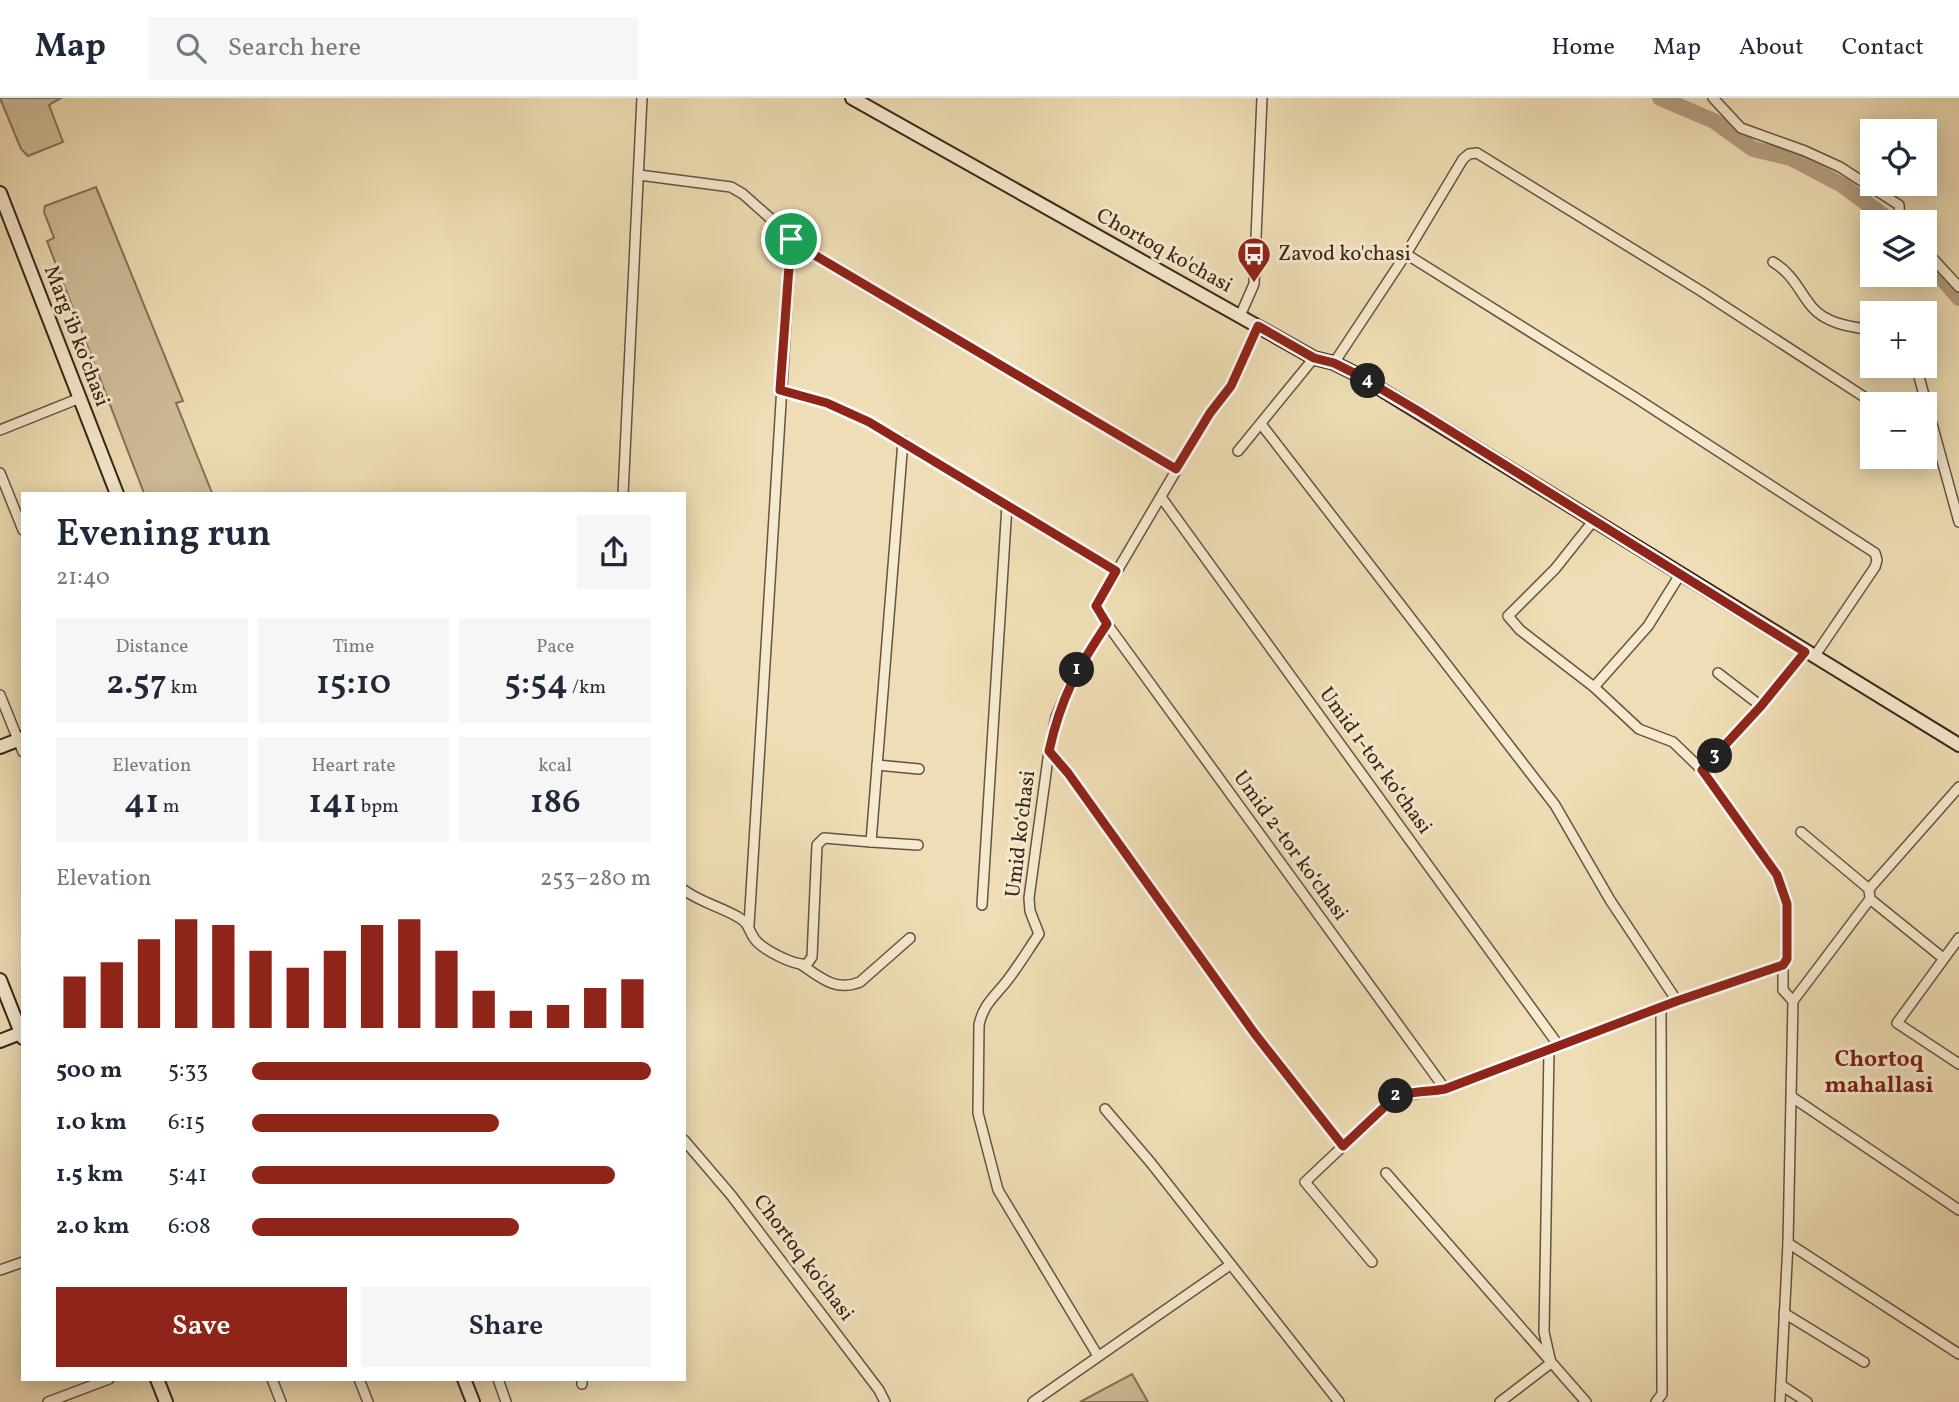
<!DOCTYPE html>
<html lang="en">
<head>
<meta charset="utf-8">
<style>
  :root { --surface:#fff; --page:#f6f6f7; --text:#1f2937; --muted:#747a83; --line:#e0e1e3; --accent:#8f2418 }
  body { margin:0; font-family:Vollkorn,serif; background:var(--page); color:var(--text); height:100vh; display:flex; flex-direction:column; font-size:26px; white-space:nowrap }
  * { box-sizing:border-box; margin:0 }
  p { font-size:23px; color:var(--muted) }
  .icon { flex:none; width:38px; height:38px; fill:none; stroke:currentColor; stroke-width:2; stroke-linecap:round; stroke-linejoin:round }
  .map { position:relative; flex:1; overflow:hidden }
  .sheet { position:absolute; left:21px; top:394px; width:665px; height:889px; display:flex; flex-direction:column; background:var(--surface); border-radius:0px; box-shadow:0 4px 18px #0003 }
  .sheet>* { flex:none }
  .buttons { position:absolute; left:1860px; top:21px; display:grid; gap:14px }
  .buttons a { display:grid; place-items:center; width:77px; height:77px; border-radius:0px; background:var(--surface); box-shadow:0 4px 18px #0003; font-size:35px }
  .pin { position:absolute; display:grid; place-items:center; width:60px; height:60px; color:#fff; margin:-30px; border:4px solid #fff; border-radius:50%; box-shadow:0 2px 7px #0007 }
  .km { position:absolute; width:35px; height:35px; margin:-18px; border-radius:50%; background:#222; color:#fff; font-size:19px; line-height:35px; text-align:center }
  .round { display:grid; place-items:center; flex:none; width:74px; height:74px; border-radius:0px; background:var(--page) }
  .overview { display:flex; align-items:center; justify-content:space-between; height:119px; padding:0 35px }
  h1 { font-size:38px; font-weight:600; line-height:52px }
  .figures { display:grid; grid-template-columns:repeat(3,1fr); gap:10px; height:119px; padding:7px 35px }
  .figures div { display:grid; align-content:center; border-radius:0px; background:var(--page); text-align:center }
  .figures b { font-size:35px; font-weight:600 }
  .figures small { font-size:19px; font-weight:400 }
  .figures p { font-size:19px }
  .chart { height:196px; padding:14px 35px }
  .chart p { display:flex; justify-content:space-between }
  .chart svg { width:100%; height:126px; margin-top:7px; stroke:var(--accent); stroke-width:6 }
  .action { display:flex; gap:14px; margin-top:auto; padding:14px 35px }
  .action a { flex:1; height:80px; border-radius:0px; background:var(--accent); color:#fff; font-size:28px; font-weight:600; line-height:80px; text-align:center }
  .action a+a { background:var(--page); color:var(--text) }
  ul { padding:0 35px; list-style:none; font-size:23px }
  li { display:grid; grid-template-columns:112px 84px 1fr; align-items:center; height:52px }
  li i { height:18px; border-radius:9px; background:var(--accent) }
  header { display:flex; align-items:center; gap:42px; box-sizing:border-box; height:98px; padding:0 35px; background:var(--surface); border-bottom:2px solid var(--line) }
  header strong { font-size:33px }
  nav { display:flex; gap:38px; margin-inline-start:auto; font-size:24px }
  .search { width:490px; height:63px; background:var(--page); display:flex; align-items:center; gap:18px; box-sizing:border-box; padding:0 24px; border-radius:0px; color:var(--muted); font-size:26px }
  .map>svg:first-child { display:block }
</style>
</head>
<body>
<header>
<strong>Map</strong>
<div class="search"><svg class="icon" aria-label="search" viewBox="0 0 24 24"><circle cx="10" cy="10" r="6"/><path d="M15 15l6 6"/></svg>Search here</div>
<nav><a>Home</a><a>Map</a><a>About</a><a>Contact</a></nav>
</header>
<div class="map">
<svg width="1959" height="1304" viewBox="0 0 1959 1304">
  <rect width="100%" height="100%" fill="#efdeb5"/>
  <filter id="stains"><feTurbulence type="fractalNoise" baseFrequency=".00286" numOctaves="4"/><feColorMatrix values="0 0 0 0 .2 0 0 0 0 .09 0 0 0 0 .02 0 0 0 .5 -.17"/></filter>
  <radialGradient id="worn" r=".72"><stop offset=".6" stop-color="#630" stop-opacity="0"/><stop offset="1" stop-color="#630" stop-opacity=".3"/></radialGradient>
  <g fill="#d0be9a" stroke="#86705a" stroke-width="2">
    <polygon points="0,0 61,0 49,7 63,44 28,58 21,51"/>
    <polygon points="96,89 183,303 176,305 212,395 144,395 47,143 54,140 44,114 45,108"/>
    <polygon points="1132,1276 1148,1304 1080,1304"/>
  </g>
  <g fill="none" stroke-linecap="round" stroke-linejoin="round">
    <g stroke="#b29e80" stroke-width="16">
      <polyline points="1660,0 1714,23 1753,51 1791,60 1842,87 1892,124"/>
      <polyline points="1925,161 1959,200"/>
    </g>
    <g stroke="#685240" stroke-width="12">
      <g id="street">
        <polyline points="1713,0 1741,30 1805,53 1840,69 1899,107 1900,124"/>
        <polyline points="639,77 731,89 743,96 806,152 1176,371"/>
        <polyline points="1925,152 1959,189"/>
        <polyline points="1406,156 1633,298 1875,455 1877,462 1875,469 1814,559"/>
        <path d="M 1773,164 C 1794,177 1798,192 1812,209 C 1826,226 1852,229 1872,232"/>
        <polyline points="1240,218 1254,186 1262,0"/>
        <polyline points="1334,265 1406,156 1463,61 1469,56 1477,55 1701,193 1875,306"/>
        <polyline points="1916,268 1959,424"/>
        <polyline points="780,292 827,305 869,324 1116,473"/>
        <polyline points="1261,326 1555,707 1610,802 1677,903"/>
        <polyline points="0,332 80,300"/>
        <polyline points="1238,353 1314,260"/>
        <polyline points="0,375 23,432"/>
        <polyline points="623,396 642,0"/>
        <polyline points="1161,399 1559,948"/>
        <polyline points="1594,422 1555,471 1508,518 1520,532 1594,589 1639,631 1673,644 1702,672 1777,777 1787,806 1788,861 1783,867 1783,892 1793,903 1788,1145 1780,1304"/>
        <polyline points="1107,526 1445,991"/>
        <polyline points="1718,575 1761,608"/>
        <polyline points="1594,589 1648,528 1681,475"/>
        <polyline points="0,597 23,654"/>
        <polyline points="1049,653 1068,675 1255,936 1343,1048"/>
        <polyline points="877,667 919,671"/>
        <polyline points="1702,672 1761,608 1805,554"/>
        <polyline points="1801,734 1869,791"/>
        <polyline points="871,744 918,747"/>
        <path d="M 684,792 C 700,804 721,809 738,819 C 749,825 748,831 754,840 C 761,851 794,868 807,866 L 812,859 L 817,747 L 824,740 L 871,744 L 903,343"/>
        <polyline points="1870,801 1943,860"/>
        <polyline points="982,807 1007,407"/>
        <polyline points="749,827 791,141"/>
        <polyline points="1959,840 1897,925 1959,966"/>
        <path d="M 802,867 C 821,880 836,894 860,884 L 910,840"/>
        <polyline points="1793,903 1870,801 1869,791 1959,689"/>
        <polyline points="1792,999 1959,1112"/>
        <polyline points="1105,1011 1151,1065 1339,1304"/>
        <polyline points="684,1042 731,1097 879,1292 885,1304"/>
        <polyline points="1386,1075 1586,1304"/>
        <polyline points="1788,1145 1959,1256"/>
        <polyline points="1372,1164 1305,1084 1395,999 1445,991 1677,903 1783,867"/>
        <polyline points="0,1172 23,1164"/>
        <polyline points="1784,1215 1864,1264"/>
        <path d="M 1098,1258 L 998,1092 L 978,1015 L 979,927 C 983,907 994,899 1006,884 C 1018,869 1028,852 1039,836 L 1030,813 L 1029,800 L 1049,653 L 1056,619 L 1075,575 L 1107,526 L 1096,510 L 1097,507 L 1210,315 L 1231,288 L 1258,228"/>
        <polyline points="272,1281 281,1304"/>
        <polyline points="359,1281 368,1304"/>
        <polyline points="498,1281 506,1304"/>
        <polyline points="582,1286 582,1281"/>
        <polyline points="1781,1287 1807,1304"/>
        <polyline points="48,1304 109,1281"/>
        <polyline points="1033,1304 1230,1167"/>
        <polyline points="1500,1304 1551,1265 1544,1234 1549,952"/>
        <polyline points="1656,1304 1662,1296 1661,909"/>
      </g>
    </g>
    <g stroke="#3b2319" stroke-width="16">
      <g id="secondary">
        <polyline points="852,0 1314,260 1334,265 1356,276 1959,647"/>
        <polyline points="0,95 117,396"/>
        <polyline points="0,649 23,640"/>
        <polyline points="0,882 23,940"/>
        <polyline points="0,943 23,934"/>
        <polyline points="157,1281 166,1304"/>
        <polyline points="464,1281 473,1304"/>
      </g>
    </g>
    <use href="#street" stroke="#f5eacf" stroke-width="9"/>
    <use href="#secondary" stroke="#f5eacf" stroke-width="12"/>
  </g>
  <g fill="none" stroke-linecap="round" stroke-linejoin="round">
    <g stroke="#fff" stroke-width="14">
      <path id="route" d="M 791,141 L 806,152 L 1176,371 L 1210,315 L 1231,288 L 1258,228 L 1314,260 L 1334,265 L 1356,276 L 1420,314 L 1805,554 L 1761,608 L 1702,672 L 1777,777 L 1787,806 L 1787,861 L 1783,867 L 1677,903 L 1445,991 C 1430,994 1408,993 1395,999 L 1343,1048 L 1255,936 L 1068,675 L 1049,653 C 1061,599 1077,571 1107,526 L 1096,508 L 1116,473 L 869,324 L 827,305 L 780,292 Z"/>
    </g>
    <use href="#route" stroke="#8f2418" stroke-width="9"/>
  </g>
  <defs>
    <g id="bus-pin" transform="scale(1.75)"><path d="M0 17L-7.5 6A9.5 9.5 0 1 1 7.5 6Z" fill="#8f2418" stroke="#f5eacf"/><path d="M-5-6H5V4H4V6H2V4H-2V6H-4V4H-5ZM-3.5-4V0h7V-4ZM-3.5 1.2v1.5H-2V1.2ZM2 1.2v1.5H3.5V1.2Z" fill="#fff"/></g>
  </defs>
  <g fill-rule="evenodd">
    <use href="#bus-pin" x="1254" y="156"/>
  </g>
  <g text-anchor="middle" dominant-baseline="central" stroke-width="6" stroke-linejoin="round" paint-order="stroke">
    <g font-size="21" fill="#3b2319" stroke="#f5eacf">
      <text transform="translate(1164 153) rotate(29)">Chortoq ko'chasi</text>
      <text transform="translate(76 238) rotate(69)">Marg‘ib ko‘chasi</text>
      <text transform="translate(1375 663) rotate(54)">Umid 1-tor koʻchasi</text>
      <text transform="translate(1021 736) rotate(-83)">Umid ko‘chasi</text>
      <text transform="translate(1290 748) rotate(54)">Umid 2-tor koʻchasi</text>
      <text transform="translate(803 1160) rotate(53)">Chortoq ko'chasi</text>
    </g>
    <g font-size="21" fill="#3b2319" stroke="#f5eacf" text-anchor="start">
      <text x="1278" y="156">Zavod ko'chasi</text>
    </g>
    <g font-size="23" font-weight="bold" fill="#7a1f14" stroke="#f5eacf">
      <text x="1879" y="962">Chortoq<tspan x="1879" dy="26">mahallasi</tspan></text>
    </g>
  </g>
  <rect width="100%" height="100%" filter="url(#stains)"/>
  <rect width="100%" height="100%" fill="url(#worn)"/>
</svg>
<div class="buttons">
<a><svg class="icon" aria-label="locate" viewBox="0 0 24 24"><circle cx="12" cy="12" r="6"/><path d="M12 2v4M12 18v4M2 12h4M18 12h4"/></svg></a>
<a><svg class="icon" aria-label="layers" viewBox="0 0 24 24"><path d="M12 4l9 5-9 5-9-5zM3 14l9 5 9-5"/></svg></a>
<a>+</a>
<a>−</a>
</div>
<div class="pin" style="left:791px;top:141px;background:#1e9e55"><svg class="icon" aria-label="arrive" viewBox="0 0 24 24"><path d="M6 21V4h12l-3 4 3 4H6"/></svg></div>
<b class="km" style="left:1077px;top:572px">1</b>
<b class="km" style="left:1396px;top:998px">2</b>
<b class="km" style="left:1715px;top:658px">3</b>
<b class="km" style="left:1368px;top:283px">4</b>
<section class="sheet">
<div class="overview"><div><h1>Evening run</h1><p>21:40</p></div><a class="round"><svg class="icon" aria-label="share" viewBox="0 0 24 24"><path d="M12 15V3M7 8l5-5 5 5M5 13v7h14v-7"/></svg></a></div>
<div class="figures">
<div><p>Distance</p><b>2.57<small> km</small></b></div>
<div><p>Time</p><b>15:10</b></div>
<div><p>Pace</p><b>5:54<small> /km</small></b></div>
</div>
<div class="figures">
<div><p>Elevation</p><b>41<small> m</small></b></div>
<div><p>Heart rate</p><b>141<small> bpm</small></b></div>
<div><p>kcal</p><b>186</b></div>
</div>
<div class="chart"><p><span>Elevation</span>253–280 m</p>
<svg viewBox="0 0 160 44" preserveAspectRatio="none"><path d="M5 44V26M15 44V21M25 44V13M35 44V6M45 44V8M55 44V17M65 44V23M75 44V17M85 44V8M95 44V6M105 44V17M115 44V31M125 44V38M135 44V36M145 44V30M155 44V27"/></svg>
</div>
<ul>
<li><b>500 m</b>5:33<i style="width:100%"></i></li>
<li><b>1.0 km</b>6:15<i style="width:62%"></i></li>
<li><b>1.5 km</b>5:41<i style="width:91%"></i></li>
<li><b>2.0 km</b>6:08<i style="width:67%"></i></li>
</ul>
<div class="action"><a>Save</a><a>Share</a></div>
</section>
</div>
</body>
</html>
